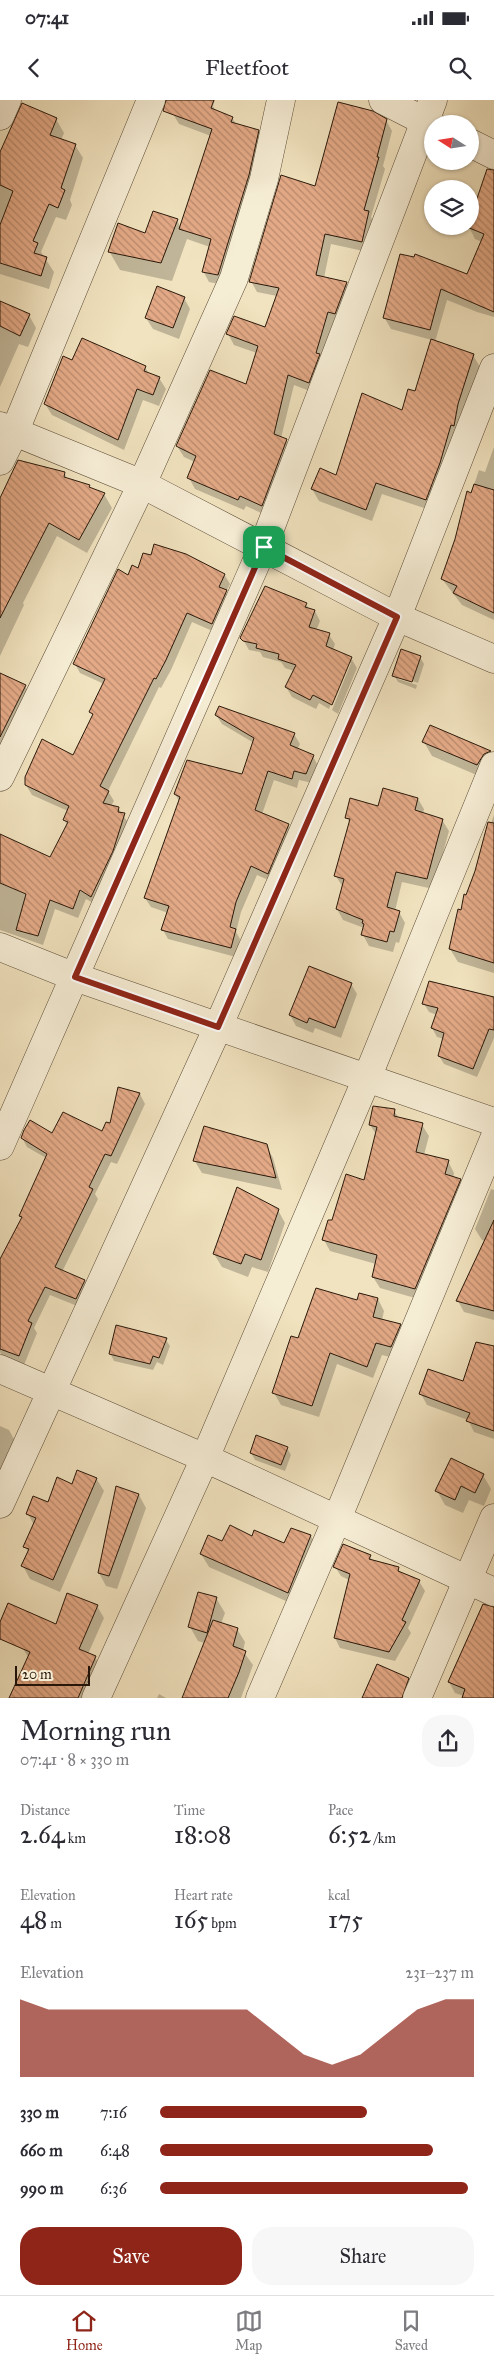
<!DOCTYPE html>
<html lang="en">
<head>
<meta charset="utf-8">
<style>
  :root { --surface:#fff; --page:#f7f7f7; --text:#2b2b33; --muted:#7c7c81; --line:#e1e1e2; --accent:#8f2418 }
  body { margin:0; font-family:"IM FELL Great Primer",serif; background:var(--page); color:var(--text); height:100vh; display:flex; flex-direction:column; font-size:19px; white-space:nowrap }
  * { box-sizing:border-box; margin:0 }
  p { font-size:16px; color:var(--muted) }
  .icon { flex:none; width:28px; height:28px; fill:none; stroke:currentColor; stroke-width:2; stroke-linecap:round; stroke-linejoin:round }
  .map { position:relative; height:1598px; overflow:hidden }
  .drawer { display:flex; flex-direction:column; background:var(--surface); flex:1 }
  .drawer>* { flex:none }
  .needle { width:32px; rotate:282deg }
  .fabs { position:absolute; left:424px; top:15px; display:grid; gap:10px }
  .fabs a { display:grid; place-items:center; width:55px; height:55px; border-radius:50%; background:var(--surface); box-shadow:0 1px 4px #0004; font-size:25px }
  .scale { position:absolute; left:15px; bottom:12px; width:75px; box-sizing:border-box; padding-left:5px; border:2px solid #29180a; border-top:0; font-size:14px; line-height:18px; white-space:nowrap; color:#29180a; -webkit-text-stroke:4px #f6edd5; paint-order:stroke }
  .pin { position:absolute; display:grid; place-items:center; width:42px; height:42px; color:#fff; margin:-21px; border-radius:10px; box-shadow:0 2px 8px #0006 }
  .round { display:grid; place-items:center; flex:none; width:52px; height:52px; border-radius:20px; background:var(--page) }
  .overview { display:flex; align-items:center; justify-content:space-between; height:85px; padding:0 20px }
  h1 { font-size:28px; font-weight:600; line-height:38px }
  .metrics { display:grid; grid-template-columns:repeat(3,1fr); gap:8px; height:85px; padding:5px 20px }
  .metrics div { display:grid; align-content:center }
  .metrics b { font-size:25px; font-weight:600 }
  .metrics small { font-size:14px; font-weight:400 }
  .metrics p { font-size:14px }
  .chart { height:140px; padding:10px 20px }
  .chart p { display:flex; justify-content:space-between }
  .chart svg { width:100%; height:90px; margin-top:5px; fill:var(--accent); opacity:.7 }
  .action { display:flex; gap:10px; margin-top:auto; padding:10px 20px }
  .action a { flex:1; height:58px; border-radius:20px; background:var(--accent); color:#fff; font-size:20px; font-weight:600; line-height:58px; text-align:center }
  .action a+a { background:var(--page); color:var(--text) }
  ul { padding:0 20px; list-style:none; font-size:16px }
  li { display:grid; grid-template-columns:80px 60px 1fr; align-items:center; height:38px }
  li i { height:12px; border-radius:6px; background:var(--accent) }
  .status { display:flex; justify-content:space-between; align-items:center; height:35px; padding:0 25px; background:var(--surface); direction:ltr }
  .status svg { height:14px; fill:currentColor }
  header { display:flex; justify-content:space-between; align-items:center; height:65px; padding:0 20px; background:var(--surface); font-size:22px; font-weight:600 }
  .tab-bar { display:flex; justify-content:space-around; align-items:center; height:70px; border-top:1px solid var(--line); background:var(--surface); font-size:14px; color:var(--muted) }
  .tab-bar a { display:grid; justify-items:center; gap:2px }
  .tab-bar .on { color:var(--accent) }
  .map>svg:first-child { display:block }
</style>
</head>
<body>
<div class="status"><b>07:41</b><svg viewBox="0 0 49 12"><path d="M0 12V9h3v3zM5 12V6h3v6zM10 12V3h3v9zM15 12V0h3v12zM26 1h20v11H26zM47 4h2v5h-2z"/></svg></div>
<header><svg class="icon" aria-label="back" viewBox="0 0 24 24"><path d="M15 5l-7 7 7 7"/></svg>Fleetfoot<svg class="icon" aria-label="search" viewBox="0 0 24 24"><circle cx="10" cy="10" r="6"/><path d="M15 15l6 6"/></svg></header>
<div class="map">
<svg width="494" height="1598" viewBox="0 0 494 1598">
  <defs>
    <pattern id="building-back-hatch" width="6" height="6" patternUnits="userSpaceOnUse" patternTransform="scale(1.25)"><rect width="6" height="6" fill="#e4aa87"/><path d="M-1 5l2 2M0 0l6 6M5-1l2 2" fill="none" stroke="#b9896d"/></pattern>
  </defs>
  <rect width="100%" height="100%" fill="#f1e3bf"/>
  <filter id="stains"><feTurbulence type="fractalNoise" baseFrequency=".004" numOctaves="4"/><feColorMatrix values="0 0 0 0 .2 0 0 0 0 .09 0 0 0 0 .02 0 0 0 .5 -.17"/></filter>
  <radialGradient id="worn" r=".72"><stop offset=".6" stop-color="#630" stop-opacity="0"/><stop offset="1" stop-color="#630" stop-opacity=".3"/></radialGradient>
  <g fill="#0003">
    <polygon points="177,0 215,0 213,6 216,12 232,18 236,24 258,31 264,41 224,185 209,182 203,171 210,147 187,139 172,181 120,170 109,151 177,120 181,128 211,36 179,24 173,14"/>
    <polygon points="56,19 64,33 61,40 75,45 83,58 70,100 72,105 66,120 56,117 41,152 54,172 49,189 0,174 0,56"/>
    <polygon points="386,20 392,31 383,66 385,69 371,117 374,123 368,152 331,144 324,178 346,183 353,194 315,293 294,285 281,338 286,340 293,351 268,416 246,406 244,410 195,389 189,378 195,362 184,357 177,346 246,286 257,253 234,245 228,234 265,228 277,196 257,192 251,181 316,87"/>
    <polygon points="494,72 494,217 477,212 447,200 435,242 473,255 480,267 433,411 382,394 372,421 319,401 312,389 337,376 403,311 416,292 432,240 391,229 384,217 401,155 468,176 482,142 475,139 469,127"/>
    <polygon points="184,198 190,209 179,239 153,229 146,218"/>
    <polygon points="0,202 29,215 36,228 28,247 19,244 0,287"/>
    <polygon points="73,261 145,267 149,274 159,278 166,289 159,306 143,300 124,350 52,315 45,304"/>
    <polygon points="494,347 494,520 462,505 442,479 479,370 485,372"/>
    <polygon points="20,360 64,373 68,380 89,386 91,389 104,394 112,408 87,453 57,436 23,503 24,505 0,556 0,404"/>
    <polygon points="139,469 224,474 230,484 226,492 231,501 217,533 192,522 171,570 161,588 159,587 108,691 114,701 111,706 118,708 129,724 97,805 86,799 78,818 55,809 43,845 0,830 0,737 51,759 68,726 64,720 68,711 32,695 26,685 74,656 93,616 91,612 104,584 80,573 75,564 129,477"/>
    <polygon points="306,504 309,509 315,511 320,521 316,531 329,535 335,544 333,550 351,558 357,568 338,614 332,610 351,563 348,563 329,609 319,603 316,609 292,597 286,587 294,571 285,568 281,562 263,557 260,552 249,550 242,538"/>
    <polygon points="420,557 424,564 418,583 398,576 398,579 417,585 416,589 398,582 394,575"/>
    <polygon points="0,575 25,586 33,600 9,648 0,644"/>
    <polygon points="216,615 294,634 300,644 297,650 313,656 318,666 312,683 299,680 297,688 274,680 262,714 288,725 294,735 273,782 257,775 241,812 236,832 240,839 236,857 168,839 163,830 168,813 151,807 145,798 179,701 175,694 243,675 254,643 222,624"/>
    <polygon points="431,627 490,652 494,659 486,679 432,656 424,642"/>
    <polygon points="418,699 424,709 423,714 442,720 449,731 433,789 402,782 395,811 399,812 405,823 399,843 396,842 393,852 369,846 363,835 364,828 343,820 337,809 343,787 335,775 350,724 347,718 379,707"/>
    <polygon points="494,715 494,873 458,862 450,849"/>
    <polygon points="351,884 357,894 341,938 315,928 313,933 296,926 290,915"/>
    <polygon points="494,899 494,938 477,977 444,964 439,956 444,939 437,937 432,928 437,915 429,912 424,904"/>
    <polygon points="119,988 140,994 145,1004 117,1064 111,1062 95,1094 98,1099 62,1172 85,1181 90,1190 82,1208 50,1195 34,1228 37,1233 24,1265 2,1256 0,1252 0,1162 23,1119 21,1115 46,1058 27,1047 22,1038 102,1033 110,1025"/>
    <polygon points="394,1011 399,1018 422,1025 429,1036 424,1055 448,1061 454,1073 453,1078 460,1080 466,1091 422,1200 380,1188 373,1177 376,1164 330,1151 324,1140 333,1121 365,1081 376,1034 370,1025"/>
    <polygon points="266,1045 273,1058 282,1090 202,1073 194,1060"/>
    <polygon points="491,1089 494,1090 494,1220 464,1212 458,1201 485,1141 482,1140 475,1129"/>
    <polygon points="278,1110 285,1123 268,1172 252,1167 248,1177 222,1167 214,1154"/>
    <polygon points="378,1199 384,1211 382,1220 400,1225 407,1236 398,1259 382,1255 373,1278 337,1264 319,1317 281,1305 274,1293 299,1240 358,1202"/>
    <polygon points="166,1240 170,1246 163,1265 157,1262 153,1270 114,1261 110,1253"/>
    <polygon points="494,1247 494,1339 474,1332 468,1320 427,1305 421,1294 463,1283"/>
    <polygon points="0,1326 9,1330 15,1341 0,1371"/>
    <polygon points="287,1348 291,1355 285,1371 255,1360 251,1353"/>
    <polygon points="483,1375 491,1389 484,1406 469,1400 463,1413 445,1405 437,1391"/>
    <polygon points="96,1378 104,1391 60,1492 30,1479 23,1466 29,1453 25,1447 34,1425 28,1414 48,1404 73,1385"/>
    <polygon points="139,1395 146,1408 117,1489 106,1486 99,1473"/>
    <polygon points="291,1430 311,1436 318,1449 295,1505 209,1467 201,1454 223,1443 253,1437 285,1445"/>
    <polygon points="370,1456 373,1462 398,1469 401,1474 419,1481 425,1491 408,1528 411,1533 395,1561 340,1548 335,1538 349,1480 341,1476 335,1467"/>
    <polygon points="216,1498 225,1513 221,1524 237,1529 245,1542 243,1551 253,1565 241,1598 183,1598 205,1543 198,1541 190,1527"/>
    <polygon points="97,1506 104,1518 88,1554 95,1557 102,1569 90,1598 10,1598 29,1558 23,1549"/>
    <polygon points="494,1514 494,1598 464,1596 455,1593 449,1582"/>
    <polygon points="408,1579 415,1591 412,1598 363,1598"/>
    <polygon points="159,1594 166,1598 157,1598"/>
  </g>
  <g fill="url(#building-back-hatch)" stroke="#29180a">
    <polygon points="166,0 214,0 211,8 233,17 231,22 259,30 249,75 218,175 202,172 211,139 179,129 212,29 163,11"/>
    <polygon points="338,2 373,11 387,19 377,57 379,57 364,110 369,111 362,142 325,134 316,175 347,182 335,214 328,212 316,253 320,254 309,283 288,275 274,334 287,339 262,406 240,396 238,400 187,378 196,356 176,346 210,270 246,284 258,246 226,234 234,216 265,227 279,188 249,182 281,75 315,86"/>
    <polygon points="22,3 57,18 50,35 76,44 61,88 65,90 58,108 49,104 33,141 38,143 34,153 47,157 41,176 0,163 0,125 13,91 0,85 0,52"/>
    <polygon points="487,69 494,70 494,212 441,189 430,230 383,218 400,154 414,157 415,154 467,174 484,134 467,127 470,126 470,119"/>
    <polygon points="153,111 178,119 161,163 108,152 118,123 145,133"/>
    <polygon points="157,186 185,197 173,228 145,218"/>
    <polygon points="0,201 30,214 20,236 0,226"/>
    <polygon points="82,238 146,266 144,271 160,277 153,295 137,289 118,340 44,304 63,256 72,260"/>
    <polygon points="431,239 474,254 458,304 454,326 451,325 440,363 426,400 376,383 366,410 311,389 320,368 336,375 362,293 402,310 408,289 415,291"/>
    <polygon points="18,360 65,372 64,377 90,385 89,387 105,393 79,440 49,423 0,518 0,398"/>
    <polygon points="474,384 494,390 494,513 453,493 457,486 441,479 455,439 467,391 471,393"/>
    <polygon points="154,444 186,454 225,474 219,487 227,490 212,524 187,513 166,560 156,579 154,578 100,686 109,691 103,703 119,707 118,712 125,713 113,751 91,797 80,790 73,809 50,800 38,836 16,830 26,794 0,783 0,734 50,757 68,722 63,720 69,706 25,685 25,677 42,639 73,655 93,614 89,612 105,579 73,564 118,469 128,475 132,465 138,468 143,453 151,455"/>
    <polygon points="265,486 307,503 305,507 315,510 309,527 330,533 326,546 352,557 332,605 313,595 310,600 285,587 296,565 278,559 279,554 256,548 257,544 243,541 240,538"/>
    <polygon points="401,549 421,556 412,582 392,576"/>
    <polygon points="0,573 26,585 0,637"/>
    <polygon points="219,606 295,633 290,645 314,655 306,674 294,671 292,679 268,671 255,710 289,724 268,774 251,766 236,802 230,827 236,829 231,848 161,830 169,806 144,798 180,697 174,694 187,660 242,674 254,638 215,615"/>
    <polygon points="430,625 491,651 484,654 477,665 422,642"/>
    <polygon points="383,688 418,698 415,710 443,719 427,779 396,772 387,807 400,811 394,832 390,831 387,842 361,835 364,824 362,823 363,820 336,809 344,779 334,776 350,719 345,718 350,698 378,706"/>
    <polygon points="488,722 494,723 494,863 449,849 458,809 461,810 464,794 466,795 475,771"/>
    <polygon points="309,866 352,883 335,928 309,918 307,923 289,915"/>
    <polygon points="429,881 494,897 494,930 489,929 473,969 438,956 444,933 431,928 438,908 422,904"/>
    <polygon points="118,987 140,993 111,1056 105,1054 89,1087 93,1089 55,1167 85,1180 76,1199 45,1187 28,1221 32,1223 19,1256 0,1249 0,1159 22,1117 19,1116 47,1054 21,1038 24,1030 30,1020 52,1033 63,1012 102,1031 106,1022 110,1023"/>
    <polygon points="373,1006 395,1009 394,1016 423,1023 416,1052 449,1060 445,1074 461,1079 415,1189 372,1177 377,1155 322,1140 328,1120 332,1120 346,1074 364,1080 377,1027 369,1025"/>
    <polygon points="204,1026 267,1044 276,1078 193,1061"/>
    <polygon points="237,1087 279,1109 261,1160 245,1154 241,1164 213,1154"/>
    <polygon points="494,1120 494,1211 456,1201"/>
    <polygon points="316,1188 357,1200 359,1193 378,1198 373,1217 401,1224 391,1247 376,1243 367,1267 330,1253 312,1306 272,1293 291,1236 298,1238"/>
    <polygon points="116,1225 167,1238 159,1258 153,1256 150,1264 109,1254"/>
    <polygon points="476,1242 494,1246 494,1331 466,1321 470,1313 419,1294 428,1269 463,1281"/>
    <polygon points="256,1335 288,1347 281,1365 250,1353"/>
    <polygon points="451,1358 484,1374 475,1393 461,1386 455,1400 435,1391"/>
    <polygon points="77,1370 97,1378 53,1480 21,1466 29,1449 23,1447 36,1418 26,1414 33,1396 48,1402 57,1377 72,1384"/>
    <polygon points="116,1386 139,1394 109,1476 98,1473"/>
    <polygon points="230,1425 252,1436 254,1430 284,1443 291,1428 311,1435 288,1493 200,1454 208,1435 222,1441"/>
    <polygon points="343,1444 371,1455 369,1459 399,1467 398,1471 420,1480 402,1520 406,1522 389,1552 334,1538 350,1474 333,1467"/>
    <polygon points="198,1492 217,1497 207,1533 188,1527"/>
    <polygon points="67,1493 98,1505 79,1549 96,1556 78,1598 9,1598 30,1552 0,1539 0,1522 8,1503 56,1524"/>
    <polygon points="483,1504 494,1507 494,1598 462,1598 465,1589 448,1582"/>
    <polygon points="213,1520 238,1528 233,1546 246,1551 239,1572 228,1598 182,1598"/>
    <polygon points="377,1564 409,1578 402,1598 362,1598"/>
  </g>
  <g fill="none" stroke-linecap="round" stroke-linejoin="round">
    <g stroke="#5b4b37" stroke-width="29">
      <g id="street">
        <polyline points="383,0 432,25"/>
        <polyline points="0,16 7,0"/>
        <polyline points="470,43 494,55"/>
        <polyline points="0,326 142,384 397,517 494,559"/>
        <polyline points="0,361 14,333 151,0"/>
        <polyline points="0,677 142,384 234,178 264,79 281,0"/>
        <polyline points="0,847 75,877 494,1022"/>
        <polyline points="0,1046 263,447 433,0"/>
        <polyline points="0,1269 205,1358 494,1492"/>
        <polyline points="0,1404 218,927 397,517 494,268"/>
        <polyline points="96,1598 205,1358 367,978 494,666"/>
        <polyline points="260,1598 337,1419 494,1039"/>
        <polyline points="417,1598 494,1418"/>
      </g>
    </g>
    <use href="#street" stroke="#f6edd5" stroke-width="28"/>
  </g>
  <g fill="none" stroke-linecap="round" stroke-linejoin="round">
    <g stroke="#fff" stroke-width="10">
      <polygon id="route" points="264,447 397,517 218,927 75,877"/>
    </g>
    <use href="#route" stroke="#8f2418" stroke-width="6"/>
  </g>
  <rect width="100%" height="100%" filter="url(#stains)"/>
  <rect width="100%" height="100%" fill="url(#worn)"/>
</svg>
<div class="fabs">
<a><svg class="needle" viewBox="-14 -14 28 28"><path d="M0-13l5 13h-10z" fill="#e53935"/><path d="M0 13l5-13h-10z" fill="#7c7c81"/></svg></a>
<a><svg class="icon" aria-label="layers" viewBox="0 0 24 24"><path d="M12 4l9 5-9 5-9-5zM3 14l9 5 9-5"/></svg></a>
</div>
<div class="scale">20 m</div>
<div class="pin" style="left:264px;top:447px;background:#1e9e55"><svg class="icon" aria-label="arrive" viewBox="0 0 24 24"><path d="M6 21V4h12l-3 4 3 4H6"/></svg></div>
</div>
<section class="drawer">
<div class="overview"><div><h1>Morning run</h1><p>07:41 · 8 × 330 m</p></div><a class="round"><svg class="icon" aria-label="share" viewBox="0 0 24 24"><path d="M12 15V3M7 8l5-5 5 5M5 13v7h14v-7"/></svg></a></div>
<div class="metrics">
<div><p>Distance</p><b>2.64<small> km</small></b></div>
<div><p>Time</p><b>18:08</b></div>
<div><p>Pace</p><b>6:52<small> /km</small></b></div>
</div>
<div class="metrics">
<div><p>Elevation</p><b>48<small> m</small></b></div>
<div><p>Heart rate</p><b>165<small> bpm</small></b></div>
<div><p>kcal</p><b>175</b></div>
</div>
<div class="chart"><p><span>Elevation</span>231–237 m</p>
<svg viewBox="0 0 160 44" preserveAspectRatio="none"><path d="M0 44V6L10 11L20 11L30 11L40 11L50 11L60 11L70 11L80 11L90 22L100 33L110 38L120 33L130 22L140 11L150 6L160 6V44z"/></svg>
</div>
<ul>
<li><b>330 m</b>7:16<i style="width:66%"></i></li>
<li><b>660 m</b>6:48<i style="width:87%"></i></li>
<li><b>990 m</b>6:36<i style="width:98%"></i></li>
</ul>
<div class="action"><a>Save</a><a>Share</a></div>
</section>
<nav class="tab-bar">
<a class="on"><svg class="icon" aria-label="home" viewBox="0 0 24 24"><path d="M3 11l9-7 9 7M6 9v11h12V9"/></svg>Home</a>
<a><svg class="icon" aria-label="map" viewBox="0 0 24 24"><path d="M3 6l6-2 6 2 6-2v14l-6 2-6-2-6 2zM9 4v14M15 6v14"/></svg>Map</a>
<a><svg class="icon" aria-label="saved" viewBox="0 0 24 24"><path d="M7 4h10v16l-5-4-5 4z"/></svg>Saved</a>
</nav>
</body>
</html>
